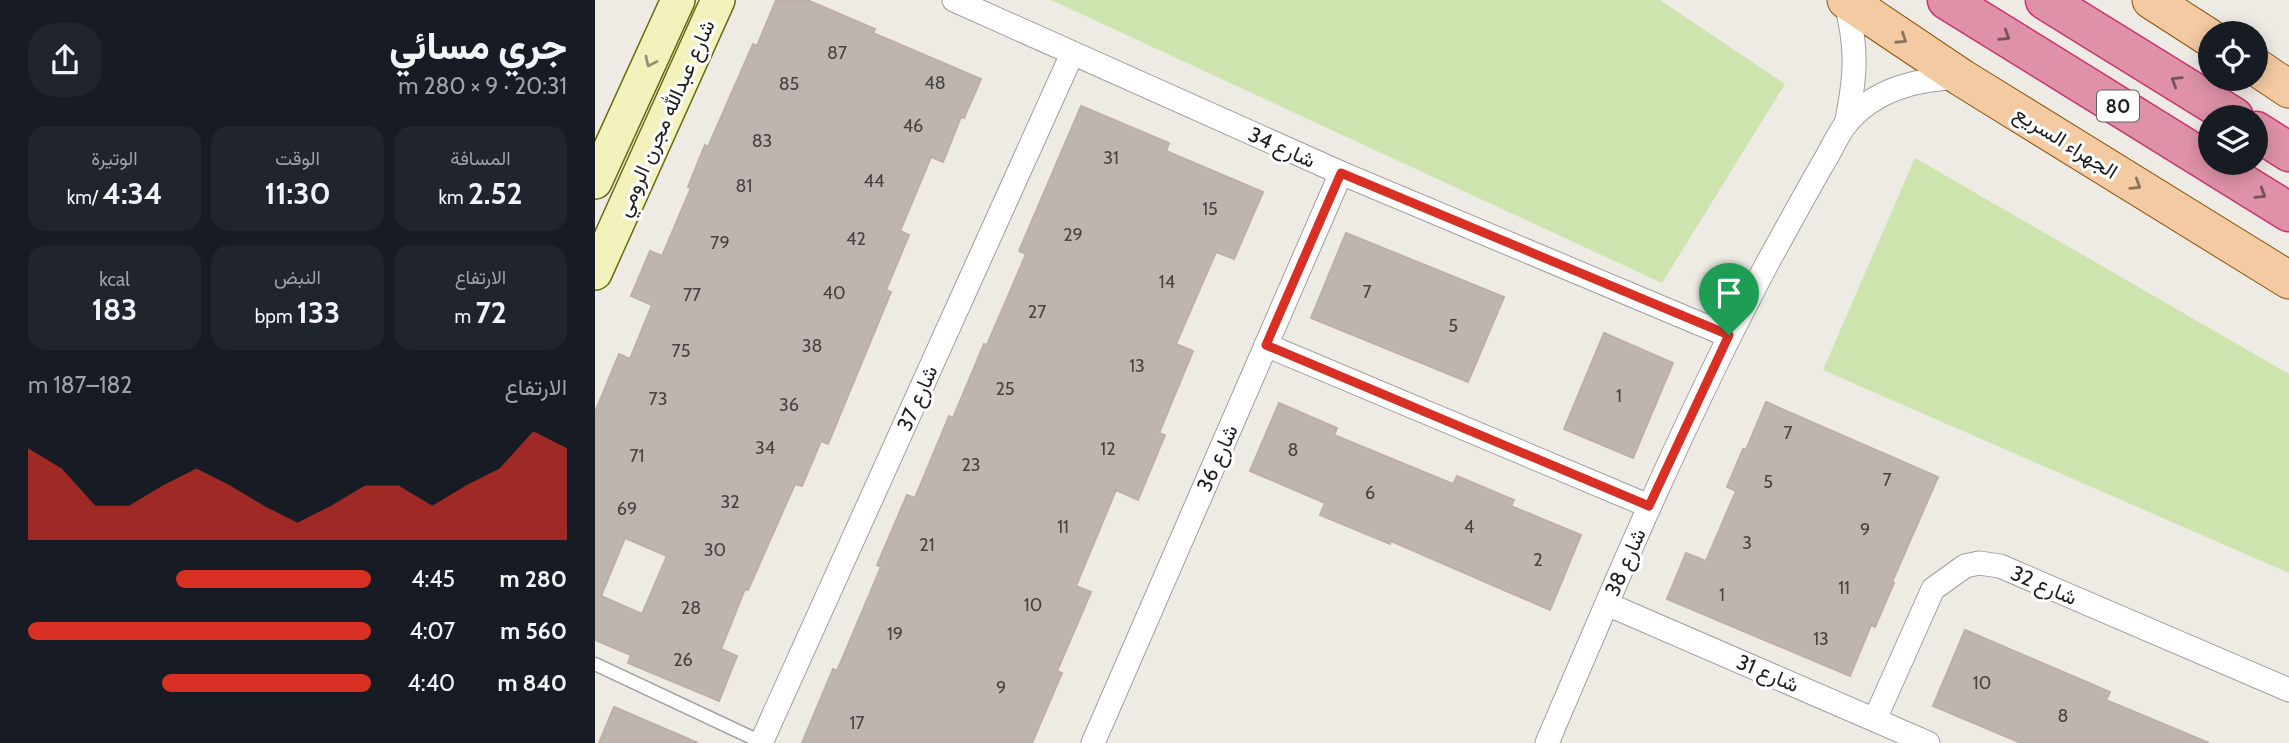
<!DOCTYPE html>
<html lang="ar">
<head>
<meta charset="utf-8">
<style>
  :root { --surface:#171b24; --page:#20242c; --text:#f1f3f6; --muted:#9ea1a6; --accent:#d93025 }
  body { margin:0; font-family:Cabin,Vazirmatn,sans-serif; background:var(--page); color:var(--text); direction:rtl; height:100vh; display:flex; flex-direction:column; font-size:26px; white-space:nowrap }
  * { box-sizing:border-box; margin:0 }
  p { font-size:23px; color:var(--muted) }
  .icon { flex:none; width:38px; height:38px; fill:none; stroke:currentColor; stroke-width:2; stroke-linecap:round; stroke-linejoin:round }
  .map { position:relative; flex:1; overflow:hidden; direction:ltr }
  .drawer { display:flex; flex-direction:column; background:var(--surface); width:595px }
  .drawer>* { flex:none }
  .controls { position:absolute; left:1603px; top:21px; display:grid; gap:14px }
  .controls a { display:grid; place-items:center; width:70px; height:70px; border-radius:50%; background:var(--surface); box-shadow:0 4px 18px #0003; font-size:35px }
  .pin { position:absolute; display:grid; place-items:center; width:60px; height:60px; color:#fff; margin:-72px -30px; border-radius:50% 50% 50% 0; rotate:-45deg; box-shadow:0 0 7px #0007 }
  .pin .icon { rotate:45deg }
  .round { display:grid; place-items:center; flex:none; width:74px; height:74px; border-radius:28px; background:var(--page) }
  .summary { display:flex; align-items:center; justify-content:space-between; height:119px; padding:0 28px }
  h1 { font-size:38px; font-weight:800; line-height:52px }
  .stats { display:grid; grid-template-columns:repeat(3,1fr); gap:10px; height:119px; padding:7px 28px }
  .stats div { display:grid; align-content:center; border-radius:18px; background:var(--page); text-align:center }
  .stats b { font-size:30px; font-weight:800 }
  .stats small { font-size:19px; font-weight:400 }
  .stats p { font-size:19px }
  .chart { height:196px; padding:14px 28px }
  .chart p { display:flex; justify-content:space-between }
  .chart svg { width:100%; height:126px; margin-top:7px; fill:var(--accent); opacity:.7 }
  ul { padding:0 28px; list-style:none; font-size:23px }
  li { display:grid; grid-template-columns:112px 84px 1fr; align-items:center; height:52px }
  li i { height:18px; border-radius:9px; background:var(--accent) }
  main { display:flex; flex:1; min-height:0 }
  .map>svg:first-child { display:block }
</style>
</head>
<body>
<main>
<div class="map">
<svg width="1694" height="743" viewBox="0 0 1694 743">
  <rect width="100%" height="100%" fill="#eeeae4"/>
  <g fill="#cde4ae">
    <polygon points="456,0 1065,0 1190,84 1067,283"/>
    <polygon points="1320,158 1694,374 1694,573 1228,370"/>
  </g>
  <g fill="#beb5b1" stroke="#beb0a8" stroke-width="2" fill-rule="evenodd">
    <path d="M 181,0 L 212,0 L 280,29 L 278,33 L 386,79 L 369,118 L 366,117 L 348,162 L 336,157 L 305,231 L 314,235 L 291,290 L 296,292 L 233,444 L 226,441 L 207,486 L 200,484 L 153,590 L 150,589 L 126,649 L 142,656 L 124,701 L 33,663 L 36,655 L 0,640 L 0,412 L 24,354 L 35,359 L 57,305 L 36,296 L 55,251 L 67,256 L 96,188 L 93,187 L 110,145 L 113,147 L 158,44 L 162,46 ZM 30,538 L 72,556 L 47,614 L 6,596 Z"/>
    <polygon points="486,106 574,143 571,151 668,192 639,259 621,252 581,344 598,351 564,433 570,435 543,500 521,490 481,586 496,592 462,671 467,673 437,743 207,743 238,669 242,671 286,567 282,565 312,495 320,498 354,416 358,418 389,344 392,345 431,254 424,251"/>
    <polygon points="751,233 909,297 873,382 716,318"/>
    <polygon points="1009,333 1078,363 1038,458 969,429"/>
    <polygon points="1171,402 1343,477 1297,582 1299,583 1280,627 1276,625 1255,676 1072,599 1091,553 1111,561 1141,491 1132,487 1148,449 1151,450"/>
    <polygon points="684,403 742,428 739,435 858,484 862,476 919,500 916,506 986,535 955,610 796,541 795,544 725,515 730,503 655,471"/>
    <polygon points="1370,630 1515,692 1511,700 1614,743 1426,743 1338,706"/>
    <polygon points="19,707 103,743 4,743"/>
  </g>
  <g fill="none" stroke-linecap="round" stroke-linejoin="round">
    <g stroke="#9f9f9f" stroke-width="15">
      <polyline id="service" points="0,664 166,742"/>
    </g>
    <g stroke="#9f9f9f" stroke-width="25">
      <g id="minor">
        <polyline points="359,0 746,173 1134,336"/>
        <path d="M 1250,0 C 1263,47 1261,77 1251,124"/>
        <polyline points="671,345 1054,506"/>
        <polyline points="1012,604 1333,743"/>
        <polyline points="1280,719 1338,589 1370,566 1384,563 1405,566 1694,690"/>
        <polyline points="166,743 477,54"/>
        <polyline points="498,743 746,173"/>
        <path d="M 952,743 C 1021,581 1090,418 1173,262 C 1192,228 1210,194 1230,160 C 1237,148 1243,134 1251,124 C 1279,89 1324,78 1366,78"/>
      </g>
    </g>
    <g stroke="#696c0e" stroke-width="36">
      <g id="secondary">
        <polyline points="0,182 83,0"/>
        <polyline points="0,273 123,0"/>
      </g>
    </g>
    <g stroke="#8b560c" stroke-width="39">
      <g id="primary">
        <polyline points="1251,0 1367,78 1694,280"/>
        <polyline points="1556,0 1615,38"/>
        <polyline points="1661,67 1694,89"/>
      </g>
    </g>
    <g stroke="#cb3274" stroke-width="41">
      <g id="motorway">
        <polyline points="1352,0 1694,212"/>
        <polyline points="1450,0 1639,117"/>
        <polyline points="1661,131 1694,152"/>
      </g>
    </g>
    <use href="#service" stroke="#fff" stroke-width="12"/>
    <use href="#minor" stroke="#fff" stroke-width="23"/>
    <use href="#secondary" stroke="#f4f2bc" stroke-width="33"/>
    <use href="#primary" stroke="#f4caa3" stroke-width="37"/>
    <use href="#motorway" stroke="#df92a7" stroke-width="38"/>
  </g>
  <defs><path id="oneway-chevron" d="M-2-3.5L2.5 0L-2 3.5" fill="none" stroke-width="1.6" stroke-linecap="round" stroke-linejoin="round" transform="scale(1.75)"/></defs>
  <g stroke="#75525c">
    <use href="#oneway-chevron" transform="translate(1410 36) rotate(32)"/>
    <use href="#oneway-chevron" transform="translate(1581 81) rotate(-148)"/>
    <use href="#oneway-chevron" transform="translate(1666 194) rotate(32)"/>
  </g>
  <g stroke="#897460">
    <use href="#oneway-chevron" transform="translate(1307 39) rotate(33)"/>
    <use href="#oneway-chevron" transform="translate(1541 185) rotate(32)"/>
  </g>
  <use stroke="#949375" href="#oneway-chevron" transform="translate(55 62) rotate(115)"/>
  <g fill="none" stroke-linecap="round" stroke-linejoin="round">
    <g stroke="#fff" stroke-width="14">
      <polygon id="route" points="746,173 1134,335 1054,506 671,345"/>
    </g>
    <use href="#route" stroke="#d93025" stroke-width="9"/>
  </g>
  <g text-anchor="middle" dominant-baseline="central" stroke-width="6" stroke-linejoin="round" paint-order="stroke">
    <g font-size="18" fill="#464443">
      <text x="242" y="53">87</text>
      <text x="340" y="83">48</text>
      <text x="194" y="84">85</text>
      <text x="318" y="126">46</text>
      <text x="167" y="141">83</text>
      <text x="516" y="158">31</text>
      <text x="279" y="181">44</text>
      <text x="149" y="186">81</text>
      <text x="615" y="209">15</text>
      <text x="478" y="235">29</text>
      <text x="261" y="239">42</text>
      <text x="125" y="243">79</text>
      <text x="572" y="282">14</text>
      <text x="772" y="292">7</text>
      <text x="239" y="293">40</text>
      <text x="97" y="295">77</text>
      <text x="442" y="312">27</text>
      <text x="858" y="326">5</text>
      <text x="217" y="346">38</text>
      <text x="86" y="351">75</text>
      <text x="542" y="366">13</text>
      <text x="410" y="389">25</text>
      <text x="1024" y="396">1</text>
      <text x="63" y="399">73</text>
      <text x="194" y="405">36</text>
      <text x="1193" y="433">7</text>
      <text x="170" y="448">34</text>
      <text x="513" y="449">12</text>
      <text x="698" y="450">8</text>
      <text x="42" y="456">71</text>
      <text x="376" y="465">23</text>
      <text x="1292" y="480">7</text>
      <text x="1173" y="482">5</text>
      <text x="775" y="493">6</text>
      <text x="135" y="502">32</text>
      <text x="32" y="509">69</text>
      <text x="468" y="527">11</text>
      <text x="874" y="527">4</text>
      <text x="1270" y="530">9</text>
      <text x="1152" y="543">3</text>
      <text x="332" y="545">21</text>
      <text x="120" y="550">30</text>
      <text x="943" y="560">2</text>
      <text x="1249" y="588">11</text>
      <text x="1127" y="595">1</text>
      <text x="438" y="605">10</text>
      <text x="96" y="608">28</text>
      <text x="300" y="634">19</text>
      <text x="1226" y="639">13</text>
      <text x="88" y="660">26</text>
      <text x="1387" y="683">10</text>
      <text x="406" y="688">9</text>
      <text x="1468" y="716">8</text>
      <text x="262" y="723">17</text>
    </g>
    <rect fill="#fff" stroke="#626262" stroke-width="2" x="1502" y="90.5" width="42" height="31" rx="5"/>
    <g font-size="19" font-weight="bold" fill="#1e1e1e">
      <text x="1523" y="106">80</text>
    </g>
    <g font-size="21" fill="#1e1e1e" stroke="#fff">
      <text transform="translate(70 118) rotate(-66)">شارع عبدالله مجرن الرومي</text>
      <text transform="translate(1471 142) rotate(32)">الجهراء السريع</text>
      <text transform="translate(687 147) rotate(24)">شارع 34</text>
      <text transform="translate(322 398) rotate(-66)">شارع 37</text>
      <text transform="translate(622 458) rotate(-66)">شارع 36</text>
      <text transform="translate(1030 562) rotate(-66)">شارع 38</text>
      <text transform="translate(1449 585) rotate(23)">شارع 32</text>
      <text transform="translate(1173 673) rotate(23)">شارع 31</text>
    </g>
  </g>
</svg>
<div class="controls">
<a><svg class="icon" aria-label="locate" viewBox="0 0 24 24"><circle cx="12" cy="12" r="6"/><path d="M12 2v4M12 18v4M2 12h4M18 12h4"/></svg></a>
<a><svg class="icon" aria-label="layers" viewBox="0 0 24 24"><path d="M12 4l9 5-9 5-9-5zM3 14l9 5 9-5"/></svg></a>
</div>
<div class="pin" style="left:1134px;top:335px;background:#1e9e55"><svg class="icon" aria-label="arrive" viewBox="0 0 24 24"><path d="M6 21V4h12l-3 4 3 4H6"/></svg></div>
</div>
<section class="drawer">
<div class="summary"><div><h1>جري مسائي</h1><p>20:31 · 9 × 280 m</p></div><a class="round"><svg class="icon" aria-label="share" viewBox="0 0 24 24"><path d="M12 15V3M7 8l5-5 5 5M5 13v7h14v-7"/></svg></a></div>
<div class="stats">
<div><p>المسافة</p><b>2.52<small> km</small></b></div>
<div><p>الوقت</p><b>11:30</b></div>
<div><p>الوتيرة</p><b>4:34<small> /km</small></b></div>
</div>
<div class="stats">
<div><p>الارتفاع</p><b>72<small> m</small></b></div>
<div><p>النبض</p><b>133<small> bpm</small></b></div>
<div><p>kcal</p><b>183</b></div>
</div>
<div class="chart"><p><span>الارتفاع</span>182–187 m</p>
<svg viewBox="0 0 160 44" preserveAspectRatio="none"><path d="M0 44V12L10 19L20 32L30 32L40 25L50 19L60 25L70 32L80 38L90 32L100 25L110 25L120 32L130 25L140 19L150 6L160 12V44z"/></svg>
</div>
<ul>
<li><b>280 m</b>4:45<i style="width:57%"></i></li>
<li><b>560 m</b>4:07<i style="width:100%"></i></li>
<li><b>840 m</b>4:40<i style="width:61%"></i></li>
</ul>
</section>
</main>
</body>
</html>
